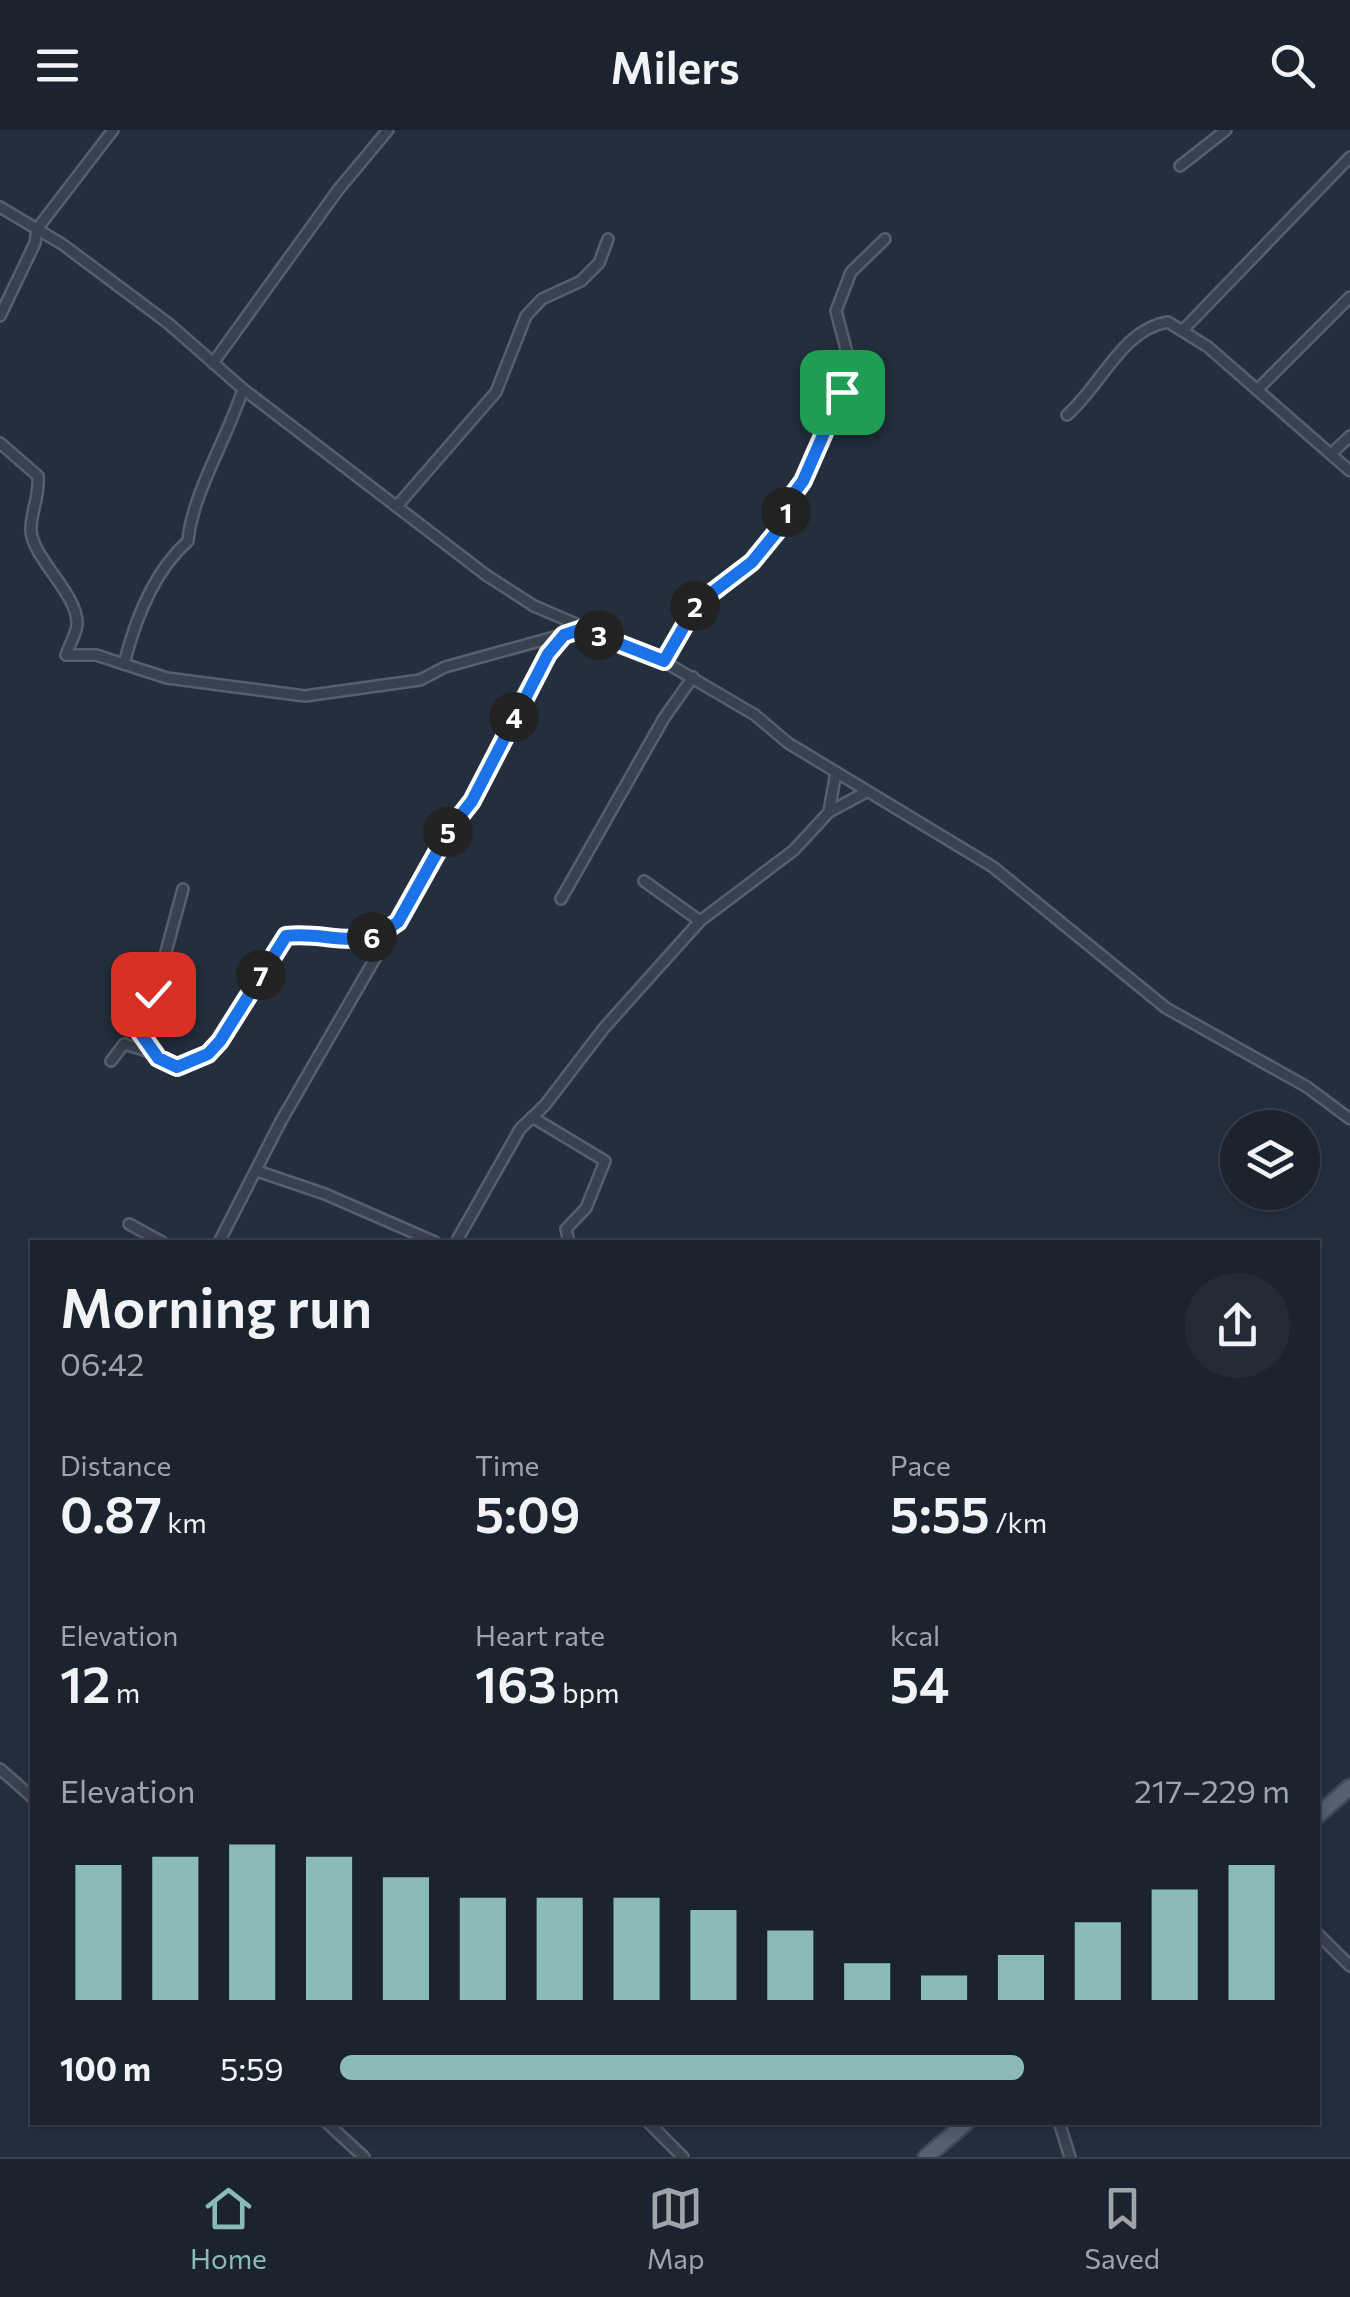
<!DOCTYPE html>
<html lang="en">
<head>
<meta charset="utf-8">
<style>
  :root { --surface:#1b232e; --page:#242b36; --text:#f1f3f6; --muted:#a0a4aa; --line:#39404a; --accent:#8bbbb9 }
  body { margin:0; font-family:Commissioner,sans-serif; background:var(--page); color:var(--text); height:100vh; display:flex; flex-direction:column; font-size:38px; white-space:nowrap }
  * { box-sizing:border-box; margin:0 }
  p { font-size:32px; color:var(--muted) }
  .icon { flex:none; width:55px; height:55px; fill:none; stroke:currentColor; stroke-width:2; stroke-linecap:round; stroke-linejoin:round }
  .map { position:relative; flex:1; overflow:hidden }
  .sheet { position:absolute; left:30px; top:1110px; width:1290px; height:885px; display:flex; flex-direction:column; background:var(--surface); border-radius:0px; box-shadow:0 5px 15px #0003,0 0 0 2px var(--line) }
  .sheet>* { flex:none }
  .buttons { position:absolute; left:1220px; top:980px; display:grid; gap:20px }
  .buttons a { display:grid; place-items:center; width:100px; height:100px; border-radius:50%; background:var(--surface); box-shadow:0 5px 15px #0003,0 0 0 2px var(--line); font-size:50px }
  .pin { position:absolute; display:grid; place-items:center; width:85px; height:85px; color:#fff; margin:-42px; border-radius:20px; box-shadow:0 5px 15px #0006 }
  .km { position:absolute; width:50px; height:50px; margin:-25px; border-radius:50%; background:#222; color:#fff; font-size:28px; line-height:50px; text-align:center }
  .round { display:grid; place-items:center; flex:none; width:105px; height:105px; border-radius:52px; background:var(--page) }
  .overview { display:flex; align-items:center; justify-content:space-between; height:170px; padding:0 30px }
  h1 { font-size:55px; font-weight:600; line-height:75px }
  .stats { display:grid; grid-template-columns:repeat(3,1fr); gap:15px; height:170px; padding:10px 30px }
  .stats div { display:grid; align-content:center }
  .stats b { font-size:50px; font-weight:600 }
  .stats small { font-size:28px; font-weight:400 }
  .stats p { font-size:28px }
  .chart { height:280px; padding:20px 30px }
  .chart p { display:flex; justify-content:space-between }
  .chart svg { width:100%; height:180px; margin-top:10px; stroke:var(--accent); stroke-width:6 }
  ul { padding:0 30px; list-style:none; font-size:32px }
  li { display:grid; grid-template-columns:160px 120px 1fr; align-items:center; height:75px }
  li i { height:25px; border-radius:12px; background:var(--accent) }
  header { display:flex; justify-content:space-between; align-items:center; height:130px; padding:0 30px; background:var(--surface); font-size:45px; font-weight:600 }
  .dock { display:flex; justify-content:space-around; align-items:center; height:140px; border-top:2px solid var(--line); background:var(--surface); font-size:28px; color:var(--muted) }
  .dock a { display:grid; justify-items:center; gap:5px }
  .dock .selected { color:var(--accent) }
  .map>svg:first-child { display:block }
</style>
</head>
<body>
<header><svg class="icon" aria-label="menu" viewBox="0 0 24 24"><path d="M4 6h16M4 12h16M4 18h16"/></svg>Milers<svg class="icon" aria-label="search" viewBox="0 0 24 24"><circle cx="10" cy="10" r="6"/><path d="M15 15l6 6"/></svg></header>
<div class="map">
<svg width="1350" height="2027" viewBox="0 0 1350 2027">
  <rect width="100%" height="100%" fill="#242f3e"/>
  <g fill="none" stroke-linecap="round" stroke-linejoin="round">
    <g stroke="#565f6c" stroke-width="14">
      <g id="street">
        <polyline points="1180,36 1226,0"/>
        <polyline points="0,77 62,114 169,194 243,259 486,445 534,476 663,531 755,585 788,613 993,737 1166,878 1307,957 1350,989"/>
        <polyline points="0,186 35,113 37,99 113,0"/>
        <polyline points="1184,199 1350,27"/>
        <polyline points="213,233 338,60 388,0"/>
        <polyline points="1257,260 1350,167"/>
        <path d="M 1067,285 C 1101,256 1122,199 1168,192 L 1208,217 L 1350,341"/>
        <path d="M 0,313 L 38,346 C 40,366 30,384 31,401 C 33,429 79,465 77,495 C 76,504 69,516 66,525 L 96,525 L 167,548 L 305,566 L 420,550 L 445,537 L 583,499"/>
        <polyline points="1331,324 1350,306"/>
        <polyline points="397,376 496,262 526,186 542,169 581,151 599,133 608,109"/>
        <polyline points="663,531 697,473 752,432 783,394 850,234 836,181 851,142 885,109"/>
        <path d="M 124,534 C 135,490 154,441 188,411 C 192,364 228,307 243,259"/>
        <polyline points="829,682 836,642"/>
        <polyline points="644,751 700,791"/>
        <polyline points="561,769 664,588 693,547"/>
        <polyline points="153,922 139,901 140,889 161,840 183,759"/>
        <path d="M 111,931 L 124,914 L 147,921 L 170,937 L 209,923 L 220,911 L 286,806 C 327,801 359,820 396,794"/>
        <polyline points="532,987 605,1031 586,1078 566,1099 569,1112"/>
        <polyline points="257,1041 325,1064 435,1112"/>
        <polyline points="129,1094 162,1112"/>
        <path d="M 219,1112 L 281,991 L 450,699 C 495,640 512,561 563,507"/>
        <polyline points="456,1112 520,999 545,975 604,898 700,791 794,720 829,682 866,662"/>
        <polyline points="0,1639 32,1667"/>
        <polyline points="1318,1804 1350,1836"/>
        <polyline points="326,1992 364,2027"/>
        <polyline points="648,1992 683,2027"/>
        <polyline points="1059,1992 1070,2027"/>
      </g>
    </g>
    <g stroke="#414a57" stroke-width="19">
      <g id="primary">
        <polyline points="1318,1685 1350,1657"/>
        <polyline points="926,2027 967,1992"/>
      </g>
    </g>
    <use href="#street" stroke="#38414e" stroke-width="9"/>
    <use href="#primary" stroke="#56606e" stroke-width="14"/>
  </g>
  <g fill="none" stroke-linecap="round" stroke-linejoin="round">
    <g stroke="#fff" stroke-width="20">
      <path id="route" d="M 153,864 L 140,888 L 139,901 L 158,928 L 177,937 L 208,924 L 220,911 L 286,806 C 331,801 357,823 398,792 L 450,699 L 472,671 L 548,524 L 564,505 L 582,499 L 664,531 L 697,474 L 752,432 L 783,394 L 789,370 L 803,351 L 842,262"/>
    </g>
    <use href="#route" stroke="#1a73e8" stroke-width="12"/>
  </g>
</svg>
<div class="buttons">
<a><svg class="icon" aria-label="layers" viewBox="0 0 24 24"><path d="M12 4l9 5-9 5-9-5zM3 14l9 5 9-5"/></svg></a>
</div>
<div class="pin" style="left:842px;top:262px;background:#1e9e55"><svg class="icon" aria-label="arrive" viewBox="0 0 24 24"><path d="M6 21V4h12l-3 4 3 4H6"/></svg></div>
<div class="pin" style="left:153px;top:864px;background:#d93025"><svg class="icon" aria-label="check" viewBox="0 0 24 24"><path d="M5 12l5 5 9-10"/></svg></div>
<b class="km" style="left:786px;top:382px">1</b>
<b class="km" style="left:695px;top:476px">2</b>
<b class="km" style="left:599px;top:505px">3</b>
<b class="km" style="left:514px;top:587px">4</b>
<b class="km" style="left:448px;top:702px">5</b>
<b class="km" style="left:372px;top:807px">6</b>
<b class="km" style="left:261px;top:845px">7</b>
<section class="sheet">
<div class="overview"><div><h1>Morning run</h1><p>06:42</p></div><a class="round"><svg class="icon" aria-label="share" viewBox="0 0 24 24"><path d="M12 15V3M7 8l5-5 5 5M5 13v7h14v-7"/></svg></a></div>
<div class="stats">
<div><p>Distance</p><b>0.87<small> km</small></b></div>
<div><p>Time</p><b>5:09</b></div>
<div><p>Pace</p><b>5:55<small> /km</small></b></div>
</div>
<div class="stats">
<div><p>Elevation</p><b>12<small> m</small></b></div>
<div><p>Heart rate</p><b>163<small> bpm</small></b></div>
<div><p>kcal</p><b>54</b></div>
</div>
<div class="chart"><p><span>Elevation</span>217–229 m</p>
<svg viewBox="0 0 160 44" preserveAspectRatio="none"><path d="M5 44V11M15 44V9M25 44V6M35 44V9M45 44V14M55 44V19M65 44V19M75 44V19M85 44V22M95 44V27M105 44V35M115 44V38M125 44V33M135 44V25M145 44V17M155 44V11"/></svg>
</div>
<ul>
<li><b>100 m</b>5:59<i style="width:72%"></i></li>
</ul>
</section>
</div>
<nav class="dock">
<a class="selected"><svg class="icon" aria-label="home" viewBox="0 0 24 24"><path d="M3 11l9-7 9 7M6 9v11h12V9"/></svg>Home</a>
<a><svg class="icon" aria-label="map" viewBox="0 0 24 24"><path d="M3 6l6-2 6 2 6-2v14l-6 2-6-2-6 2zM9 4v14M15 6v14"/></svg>Map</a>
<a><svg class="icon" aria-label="saved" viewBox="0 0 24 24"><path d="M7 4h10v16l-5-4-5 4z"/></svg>Saved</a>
</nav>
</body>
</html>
